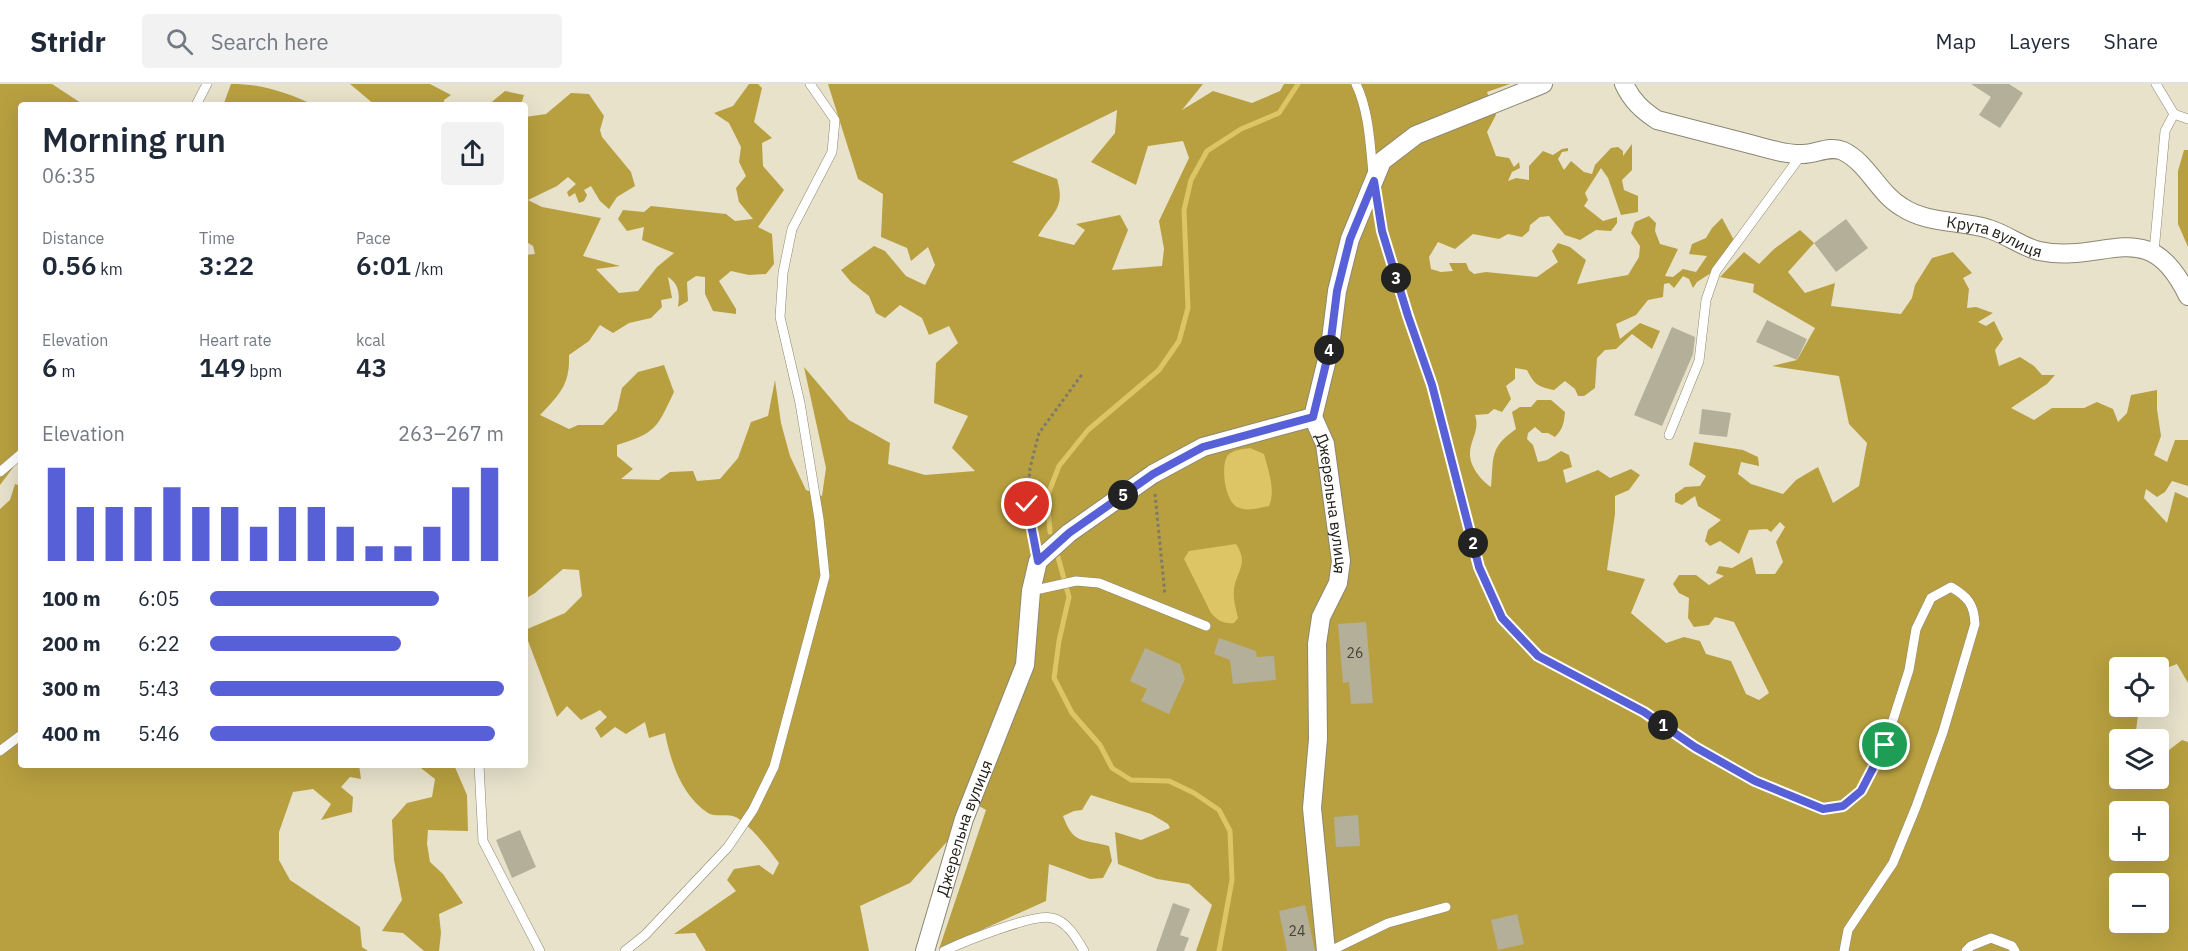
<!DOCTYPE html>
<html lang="en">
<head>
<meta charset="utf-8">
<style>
  :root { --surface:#fff; --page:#f2f2f3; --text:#1f2937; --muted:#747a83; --line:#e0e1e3; --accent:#5760d7 }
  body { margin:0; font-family:"IBM Plex Sans",sans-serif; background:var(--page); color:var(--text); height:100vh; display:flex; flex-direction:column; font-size:22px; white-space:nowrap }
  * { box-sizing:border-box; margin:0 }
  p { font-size:20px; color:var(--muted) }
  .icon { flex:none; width:33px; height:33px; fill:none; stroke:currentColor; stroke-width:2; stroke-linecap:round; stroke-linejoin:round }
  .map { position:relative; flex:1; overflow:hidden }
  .panel { position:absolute; left:18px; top:18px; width:510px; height:666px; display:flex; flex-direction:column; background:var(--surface); border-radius:6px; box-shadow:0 6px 24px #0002 }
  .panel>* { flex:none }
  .fabs { position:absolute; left:2109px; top:573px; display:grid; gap:12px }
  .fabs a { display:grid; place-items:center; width:60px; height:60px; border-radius:6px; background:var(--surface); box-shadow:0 6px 24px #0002; font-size:30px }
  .pin { position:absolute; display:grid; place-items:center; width:51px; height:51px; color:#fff; margin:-26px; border:3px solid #fff; border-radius:50%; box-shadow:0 2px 6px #0007 }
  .km { position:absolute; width:30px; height:30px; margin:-15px; border-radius:50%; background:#222; color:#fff; font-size:16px; line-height:30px; text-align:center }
  .round { display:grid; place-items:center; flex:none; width:63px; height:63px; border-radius:6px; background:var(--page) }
  .headline { display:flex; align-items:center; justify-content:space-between; height:102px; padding:0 24px }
  h1 { font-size:33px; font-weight:600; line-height:45px }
  .metrics { display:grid; grid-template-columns:repeat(3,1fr); gap:9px; height:102px; padding:6px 24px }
  .metrics div { display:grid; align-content:center }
  .metrics b { font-size:26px; font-weight:600 }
  .metrics small { font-size:16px; font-weight:400 }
  .metrics p { font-size:16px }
  .chart { height:168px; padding:12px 24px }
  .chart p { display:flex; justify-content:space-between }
  .chart svg { width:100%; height:108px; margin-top:6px; stroke:var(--accent); stroke-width:6 }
  ul { padding:0 24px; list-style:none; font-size:20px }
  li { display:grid; grid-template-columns:96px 72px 1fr; align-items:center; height:45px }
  li i { height:15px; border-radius:8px; background:var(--accent) }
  header { display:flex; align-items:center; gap:36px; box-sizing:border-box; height:84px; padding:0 30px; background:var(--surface); border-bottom:2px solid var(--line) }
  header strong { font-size:28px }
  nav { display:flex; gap:33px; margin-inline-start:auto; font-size:21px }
  .search { width:420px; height:54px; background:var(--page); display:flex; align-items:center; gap:15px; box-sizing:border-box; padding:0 21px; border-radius:6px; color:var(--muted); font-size:22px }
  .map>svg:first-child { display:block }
</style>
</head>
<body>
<header>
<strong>Stridr</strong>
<div class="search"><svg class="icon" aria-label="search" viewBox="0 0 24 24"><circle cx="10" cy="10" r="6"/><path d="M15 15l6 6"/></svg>Search here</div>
<nav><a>Map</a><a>Layers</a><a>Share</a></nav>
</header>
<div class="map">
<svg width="2188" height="867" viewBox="0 0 2188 867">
  <rect width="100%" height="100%" fill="#e8e2cb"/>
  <g fill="#b8a040" fill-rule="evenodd">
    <polygon points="0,0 52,0 84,21 21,21 21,373 0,401"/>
    <path d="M 231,0 C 263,0 285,8 314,21 L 228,21 L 224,19 Z"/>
    <polygon points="350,0 430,0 451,11 444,16 444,21 375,21"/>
    <path d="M 749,0 L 758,0 L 762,4 L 754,38 L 772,54 L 762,59 L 763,82 L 784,106 L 758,143 L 772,150 L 774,180 L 766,190 L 749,191 L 731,187 L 719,197 L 736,225 L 736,230 L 713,227 L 705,210 L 705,193 L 696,192 L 687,198 L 688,217 L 678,223 C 680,210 679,200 668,193 L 672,214 L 661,216 L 662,223 L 651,234 L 629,239 L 613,249 L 600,241 L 589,257 L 569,271 C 570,301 560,310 540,331 L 569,345 L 578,341 L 603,341 L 617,326 L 622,304 L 638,288 L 664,281 L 674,308 C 657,344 656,349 617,361 L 617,372 L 633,385 L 621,395 L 659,396 L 670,388 L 693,387 L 697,397 L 720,395 L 738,374 L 751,338 L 768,332 L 775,296 L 781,339 L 790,372 L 806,406 L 822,412 L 826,384 L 804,283 L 849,336 L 890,359 L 888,380 L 925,391 L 975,387 L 952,364 L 968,332 L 934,319 L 936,279 L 958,259 L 949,242 L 929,251 L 922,234 L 900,221 L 885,234 L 876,229 L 869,212 L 851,198 L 841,186 L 874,162 L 885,167 L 906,192 L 925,201 L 935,181 L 928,163 L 911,177 L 907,164 L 881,153 L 883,110 L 858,95 L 828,0 L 1203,0 L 1182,26 L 1213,7 L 1252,19 L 1280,7 L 1284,0 L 1510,0 L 1487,8 L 1496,31 L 1487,48 L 1496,72 L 1509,74 L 1514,83 L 1519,78 L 1520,84 L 1512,88 L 1508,97 L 1516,94 L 1529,96 L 1529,82 L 1543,67 L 1553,71 L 1562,65 L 1568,64 L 1568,67 L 1562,68 L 1558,75 L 1564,86 L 1571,77 L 1584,88 L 1592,90 L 1595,81 L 1611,64 L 1618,63 L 1623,67 L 1623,72 L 1632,60 L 1632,86 L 1622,96 L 1624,106 L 1638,112 L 1638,128 L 1621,131 L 1608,94 L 1601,84 L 1585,109 L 1588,116 L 1584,122 L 1603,137 L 1617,133 L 1617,139 L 1611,147 L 1596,146 L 1580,156 L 1565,151 L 1549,132 L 1540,133 L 1530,141 L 1529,147 L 1522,153 L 1508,150 L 1499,155 L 1473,150 L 1455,165 L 1438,158 L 1429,173 L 1431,185 L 1441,188 L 1453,187 L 1449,179 L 1466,179 L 1469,186 L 1474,190 L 1486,188 L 1537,193 L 1558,178 L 1552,167 L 1558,159 L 1570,163 L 1586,176 L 1577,200 L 1628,191 L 1639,173 L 1640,162 L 1631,149 L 1635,138 L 1649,132 L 1656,139 L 1655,147 L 1660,160 L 1678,165 L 1665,192 L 1673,193 L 1683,185 L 1696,188 L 1707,172 L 1689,170 L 1692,160 L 1706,154 L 1712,144 L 1722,134 L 1735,158 L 1714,187 L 1697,198 L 1693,204 L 1689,195 L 1683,192 L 1674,204 L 1669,199 L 1664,200 L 1663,213 L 1648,216 L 1636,231 L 1616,240 L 1620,255 L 1640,239 L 1660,247 L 1652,265 L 1632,250 L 1616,265 L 1605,266 L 1597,274 L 1595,304 L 1584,312 L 1578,312 L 1575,305 L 1565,297 L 1554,306 C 1538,303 1534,300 1527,286 L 1515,284 L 1515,295 L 1506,302 L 1511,315 L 1502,328 L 1494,325 L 1488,330 L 1475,331 C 1480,345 1471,355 1470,368 C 1469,382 1481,396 1491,403 C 1494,373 1489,364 1516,345 L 1512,328 L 1520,323 L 1531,323 L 1537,316 L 1551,316 L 1565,328 C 1564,339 1563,345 1555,353 L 1548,349 L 1542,349 L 1535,343 L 1528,349 L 1527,355 L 1533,361 L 1538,378 L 1547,376 L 1561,367 L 1569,371 L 1572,383 L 1563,386 L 1566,399 L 1598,386 L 1610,394 L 1631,385 L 1640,391 L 1629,406 L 1615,412 L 1615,430 L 1607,486 L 1645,495 L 1631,529 L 1666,559 L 1684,553 L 1700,557 L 1706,570 L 1731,577 L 1746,610 L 1759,616 L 1769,609 L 1734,538 L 1715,533 L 1709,541 L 1694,543 L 1688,534 L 1689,514 L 1679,509 L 1673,500 L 1679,491 L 1696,491 L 1709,501 L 1724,492 L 1716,489 L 1719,482 L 1732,484 L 1752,473 L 1756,490 L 1775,490 L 1783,478 L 1776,458 L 1785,443 L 1780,438 L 1771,448 L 1767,445 L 1749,446 L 1739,470 L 1720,457 L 1710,462 L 1705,457 L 1708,446 L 1721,436 L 1698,422 L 1695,412 L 1682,421 L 1675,418 L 1675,410 L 1685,403 L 1700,402 L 1706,392 L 1689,381 L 1694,358 L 1743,366 L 1758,373 L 1759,382 L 1741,378 L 1738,390 L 1751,400 L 1783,410 L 1796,396 L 1818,383 L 1833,419 L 1859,402 L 1867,359 L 1849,340 L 1839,292 L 1772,282 L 1797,276 L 1815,244 L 1753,208 L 1754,200 L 1720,193 L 1744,168 L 1759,180 L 1774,165 L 1800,146 L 1814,159 L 1788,188 L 1805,209 L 1835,199 L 1831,222 L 1901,230 L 1912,214 L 1915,201 L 1932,174 L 1953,168 L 1972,189 L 1963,194 L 1969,205 L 1967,224 L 1976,223 L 1993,229 L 1978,238 L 1986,242 L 1994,237 L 2003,255 L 1995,266 L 1999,282 L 2020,273 L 2034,282 L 2042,291 L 2055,291 L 2047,300 L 2011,324 L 2034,336 L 2052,324 L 2084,324 L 2097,318 L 2113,325 L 2118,338 L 2127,329 L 2131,311 L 2157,306 L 2157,325 L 2161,352 L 2154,371 L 2167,378 L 2175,356 L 2188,356 L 2188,402 L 2172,397 L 2165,408 L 2157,413 L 2146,405 L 2144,414 L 2167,439 L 2175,408 L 2188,414 L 2188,599 L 2177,580 L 2169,583 L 2159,592 L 2158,584 L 2120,584 L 2120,622 L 2127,623 L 2138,631 L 2135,655 L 2120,656 L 2120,694 L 2158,694 L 2159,662 L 2169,666 L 2182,656 L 2188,658 L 2188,867 L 1196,867 L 1212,821 L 1189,800 L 1157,795 L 1118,780 L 1115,748 L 1141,756 L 1170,744 L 1168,740 L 1151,730 L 1091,711 L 1082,726 L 1074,727 L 1063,732 C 1073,760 1082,755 1109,762 L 1112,777 L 1103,794 L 1090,795 L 1049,780 L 1046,817 L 939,865 L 986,726 L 979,722 L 910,799 L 860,822 L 869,867 L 706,867 L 695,849 L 674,850 L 736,807 L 727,796 L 734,785 L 759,781 L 773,791 L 779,779 C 767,763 755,747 739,735 C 730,728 716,734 708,729 C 681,711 671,678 665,649 L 649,654 L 645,638 L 626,650 L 615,643 L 601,654 L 595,644 L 607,633 L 600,626 L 581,636 L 567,622 L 557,633 L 525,549 L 525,546 L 565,529 L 582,512 L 579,486 L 563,485 L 535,509 L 525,515 L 525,171 L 535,170 L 533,162 L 525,157 L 525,33 L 546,30 L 571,9 L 589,10 L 604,32 L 600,46 L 602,53 L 631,88 L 635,102 L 617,113 L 609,125 L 600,117 L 591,102 L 584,106 L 587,111 L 584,117 L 579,119 L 575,109 L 569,113 L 567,108 L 576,100 L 568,93 L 557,102 L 528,116 L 542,123 L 601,134 L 583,172 L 620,182 L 596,185 L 619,209 L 638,207 L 657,183 L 674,169 L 642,156 L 644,143 L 627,147 L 618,135 L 623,126 L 644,128 L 651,122 L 726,130 L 735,137 L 753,135 L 739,118 L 736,104 L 746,92 L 739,78 L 741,63 L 729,39 L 714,29 L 733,22 ZM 1117,26 L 1115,49 L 1091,78 L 1136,101 L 1148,62 L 1183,57 L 1189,74 L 1159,137 L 1164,165 L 1162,182 L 1112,186 L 1128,146 L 1120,131 L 1076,140 L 1085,146 L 1074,161 L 1038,152 C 1052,128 1066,125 1057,95 L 1012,78 ZM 2120,728 L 2158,728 L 2158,766 L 2120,766 ZM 2120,800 L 2158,800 L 2158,838 L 2120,838 Z"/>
    <polygon points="505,7 524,11 521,21 488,21"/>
    <polygon points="2184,66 2188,66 2188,163 2178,140 2178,87"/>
    <polygon points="15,400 21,402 21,681 359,681 361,695 350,693 341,703 353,713 352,728 321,736 331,720 313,705 293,708 279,748 279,776 290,796 360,843 362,863 368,867 0,867 0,425 10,416"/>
    <polygon points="417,681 454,681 467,711 468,747 428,746 427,760 430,778 443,790 463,819 439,830 441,849 439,867 424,867 403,849 382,847 402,816 394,776 392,736 407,719 432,713 435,695"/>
  </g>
  <g fill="#ddc566">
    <path d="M 1250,364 L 1264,370 C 1268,385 1276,407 1269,422 C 1259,424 1246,428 1237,423 C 1225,417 1220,381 1228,371 C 1233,366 1243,365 1250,364 Z"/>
    <path d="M 1236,460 C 1249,480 1237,486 1234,505 C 1233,515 1236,525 1238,534 L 1234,539 C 1224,540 1218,537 1211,529 L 1184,475 L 1189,467 Z"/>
  </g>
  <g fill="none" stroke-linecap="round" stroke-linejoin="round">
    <g stroke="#ddc566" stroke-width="5">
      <polyline points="1050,448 1047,413 1059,382 1088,346 1159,286 1179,257 1188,224 1184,126 1191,96 1207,67 1241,45 1279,29 1298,0"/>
      <polyline points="1058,473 1069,513 1059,557 1054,594 1072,629 1100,661 1112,684 1131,696 1169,697 1194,709 1219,726 1230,747 1232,796 1219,867"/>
    </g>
  </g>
  <g fill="#b4af99">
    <polygon points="1971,0 2009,0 2023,9 2000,44 1979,31 1991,13"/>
    <polygon points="1846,135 1868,164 1836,188 1814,159"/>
    <polygon points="1767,236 1807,255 1797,276 1756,258"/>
    <polygon points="1672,243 1695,253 1693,270 1662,342 1634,331"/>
    <polygon points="1702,325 1731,329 1727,353 1699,350"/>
    <polygon points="1366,538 1373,619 1351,620 1349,598 1343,599 1338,540"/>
    <polygon points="1219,554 1256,567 1257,573 1274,572 1276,596 1233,600 1230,576 1214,570"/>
    <polygon points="1145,564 1180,580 1185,595 1169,630 1141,617 1147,605 1130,597"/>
    <polygon points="1358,731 1360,762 1336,763 1334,733"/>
    <polygon points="520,746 536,783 512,794 496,756"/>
    <polygon points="1173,819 1190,825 1180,851 1189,854 1184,867 1156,867"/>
    <polygon points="1305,821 1315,867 1287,867 1279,827"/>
    <polygon points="1517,830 1524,860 1498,866 1491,836"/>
  </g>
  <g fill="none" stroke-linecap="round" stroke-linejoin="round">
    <g stroke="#8c8772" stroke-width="10">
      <g id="service">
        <path d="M 1356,0 C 1369,27 1370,60 1373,89"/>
        <polyline points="2156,0 2174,30"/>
        <polyline points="196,21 207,0"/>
        <path d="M 1375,102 L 1382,147 L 1408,232 L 1433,301 L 1479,483 L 1502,534 L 1538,572 L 1644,628 L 1695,663 L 1755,697 L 1823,725 L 1843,722 L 1861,707 L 1885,661 L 1909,586 L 1916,545 L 1931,514 L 1951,503 C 1968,513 1974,520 1975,540 L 1943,648 L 1916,723 L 1893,779 L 1848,846 L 1844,867"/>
        <polyline points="2154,168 2165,47 2174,30 2188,35"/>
        <polyline points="1669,351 1699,277 1706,216 1716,187 1802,70"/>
        <polyline points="0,388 21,370"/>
        <polyline points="1031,507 1076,497 1099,499 1206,542"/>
        <polyline points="0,667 21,651"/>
        <polyline points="479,681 483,757 540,867"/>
        <polyline points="625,867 645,851 728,763 753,726 774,683 825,492 819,435 800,319 780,233 783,189 792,145 832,68 835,36 810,0"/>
        <path d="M 944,867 C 963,858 1034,829 1052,834 C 1067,837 1077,855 1084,867"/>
        <polyline points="1330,867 1388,839 1446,823"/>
        <polyline points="1966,867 1971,862 1991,854 2012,862 2015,867"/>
      </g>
    </g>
    <g stroke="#8c8772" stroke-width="20">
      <g id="minor">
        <path id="s1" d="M 1624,0 C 1632,17 1642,26 1657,36 C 1688,44 1719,52 1750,60 C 1766,64 1786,71 1803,70 C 1816,70 1830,61 1843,67 C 1868,79 1878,109 1902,123 C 1927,140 1961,136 1989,145 C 2006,150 2022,163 2039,167 C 2105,181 2148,128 2188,212"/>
        <polyline points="1313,333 1330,263 1337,207 1350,155 1382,77 1416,51 1543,0"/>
        <path id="s2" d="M 925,867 L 964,735 L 1025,581 L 1031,507 L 1038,477 L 1069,449 L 1153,390 L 1203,363 L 1313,333 L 1325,360 L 1341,477 L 1338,499 L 1321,533 L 1317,560 L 1318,655 L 1312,724 L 1326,867"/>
      </g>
    </g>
    <g stroke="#7d7a6b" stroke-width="3" stroke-dasharray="3 3" stroke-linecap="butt">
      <polyline points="1155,410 1165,511"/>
      <polyline points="1034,458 1027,420 1030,384 1039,349 1083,289"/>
    </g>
    <use href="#service" stroke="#fff" stroke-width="9"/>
    <use href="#minor" stroke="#fff" stroke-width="18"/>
  </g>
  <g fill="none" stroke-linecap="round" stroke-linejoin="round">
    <g stroke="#fff" stroke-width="12">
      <polyline id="route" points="1027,420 1038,477 1069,449 1153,390 1203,363 1313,333 1330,263 1337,207 1350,155 1374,97 1382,147 1408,232 1432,301 1479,483 1502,534 1538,572 1644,628 1695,663 1755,697 1823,725 1843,722 1861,707 1885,661"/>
    </g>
    <use href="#route" stroke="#5760d7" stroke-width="8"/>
  </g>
  <g text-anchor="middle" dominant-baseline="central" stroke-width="6" stroke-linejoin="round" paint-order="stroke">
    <g font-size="14" fill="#464438">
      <text x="1355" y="569">26</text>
      <text x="1297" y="847">24</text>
    </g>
    <g font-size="16" fill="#222018" stroke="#fff">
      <text stroke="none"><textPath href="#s1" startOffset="420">Крута вулиця</textPath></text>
      <text stroke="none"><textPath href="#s2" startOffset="813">Джерельна вулиця</textPath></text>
      <text stroke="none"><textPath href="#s2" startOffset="129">Джерельна вулиця</textPath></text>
    </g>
  </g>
</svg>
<div class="fabs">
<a><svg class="icon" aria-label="locate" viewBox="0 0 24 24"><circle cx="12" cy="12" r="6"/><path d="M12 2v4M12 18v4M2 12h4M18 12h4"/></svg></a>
<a><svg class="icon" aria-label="layers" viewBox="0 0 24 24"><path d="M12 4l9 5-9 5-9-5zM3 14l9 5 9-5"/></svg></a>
<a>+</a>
<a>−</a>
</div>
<div class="pin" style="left:1885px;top:661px;background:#1e9e55"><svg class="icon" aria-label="arrive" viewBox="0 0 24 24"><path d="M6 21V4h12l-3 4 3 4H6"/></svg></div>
<div class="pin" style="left:1027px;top:420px;background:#d93025"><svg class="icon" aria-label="check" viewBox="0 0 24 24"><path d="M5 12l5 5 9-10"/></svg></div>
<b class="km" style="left:1663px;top:641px">1</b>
<b class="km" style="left:1473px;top:459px">2</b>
<b class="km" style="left:1396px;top:194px">3</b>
<b class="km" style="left:1329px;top:266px">4</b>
<b class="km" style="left:1123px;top:411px">5</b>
<section class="panel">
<div class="headline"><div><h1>Morning run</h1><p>06:35</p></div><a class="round"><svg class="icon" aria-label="share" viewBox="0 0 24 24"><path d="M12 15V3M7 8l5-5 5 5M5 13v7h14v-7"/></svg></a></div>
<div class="metrics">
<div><p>Distance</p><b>0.56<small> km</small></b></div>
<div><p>Time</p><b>3:22</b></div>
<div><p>Pace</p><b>6:01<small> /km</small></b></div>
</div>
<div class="metrics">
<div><p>Elevation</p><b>6<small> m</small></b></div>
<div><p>Heart rate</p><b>149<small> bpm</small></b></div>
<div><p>kcal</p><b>43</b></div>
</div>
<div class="chart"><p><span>Elevation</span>263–267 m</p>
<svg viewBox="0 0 160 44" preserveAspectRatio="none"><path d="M5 44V6M15 44V22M25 44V22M35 44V22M45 44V14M55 44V22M65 44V22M75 44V30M85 44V22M95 44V22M105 44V30M115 44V38M125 44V38M135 44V30M145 44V14M155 44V6"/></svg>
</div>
<ul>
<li><b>100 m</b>6:05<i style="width:78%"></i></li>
<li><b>200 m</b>6:22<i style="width:65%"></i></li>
<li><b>300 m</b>5:43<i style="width:100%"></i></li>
<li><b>400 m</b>5:46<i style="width:97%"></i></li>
</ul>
</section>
</div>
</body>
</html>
